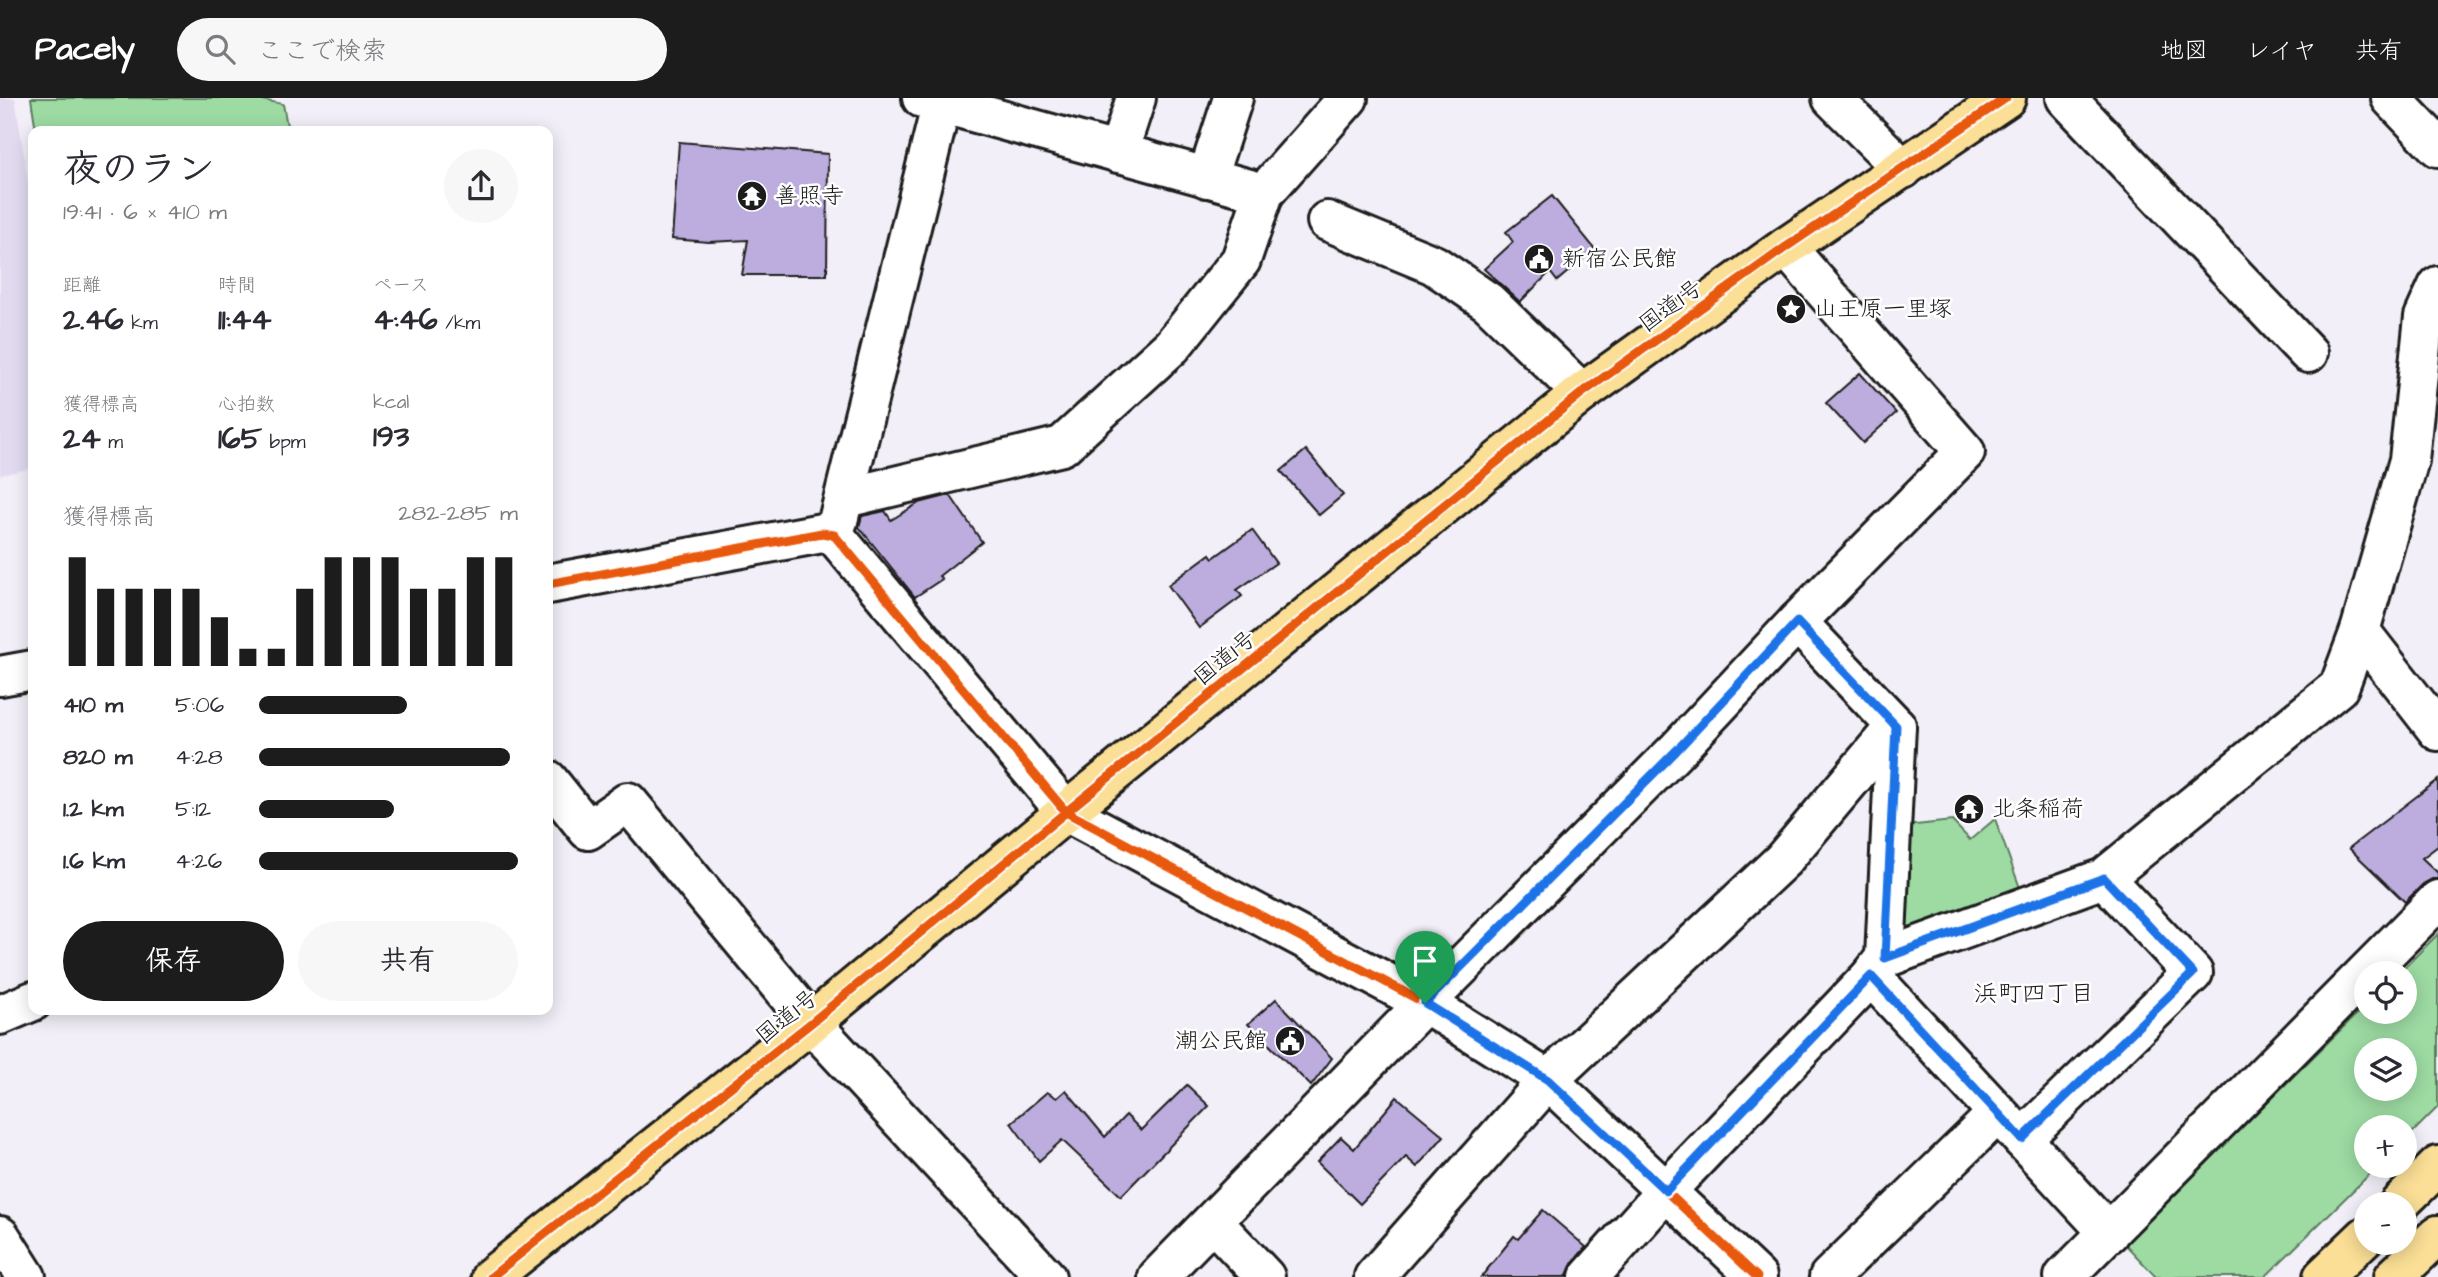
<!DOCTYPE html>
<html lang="ja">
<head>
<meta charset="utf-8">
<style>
  :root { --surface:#fff; --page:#f7f7f7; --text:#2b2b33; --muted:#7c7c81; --accent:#1c1c1c }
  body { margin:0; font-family:"Architects Daughter","Klee One",sans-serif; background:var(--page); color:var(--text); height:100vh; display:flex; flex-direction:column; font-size:26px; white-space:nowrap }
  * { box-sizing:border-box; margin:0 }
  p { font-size:23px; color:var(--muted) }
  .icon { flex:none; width:38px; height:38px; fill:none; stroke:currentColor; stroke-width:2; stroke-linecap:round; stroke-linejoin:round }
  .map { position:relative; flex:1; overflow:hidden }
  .details { position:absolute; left:28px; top:28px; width:525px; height:889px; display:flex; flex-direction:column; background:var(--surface); border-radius:14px; box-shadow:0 4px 18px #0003 }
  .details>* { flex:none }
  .buttons { position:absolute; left:2354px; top:863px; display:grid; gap:14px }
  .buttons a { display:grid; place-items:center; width:63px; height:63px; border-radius:50%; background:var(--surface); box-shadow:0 4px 18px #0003; font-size:35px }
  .pin { position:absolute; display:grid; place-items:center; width:60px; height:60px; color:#fff; margin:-72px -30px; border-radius:50% 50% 50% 0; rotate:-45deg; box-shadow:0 0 7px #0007 }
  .pin .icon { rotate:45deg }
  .round { display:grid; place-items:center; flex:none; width:74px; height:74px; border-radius:37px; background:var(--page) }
  .summary { display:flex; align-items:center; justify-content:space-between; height:119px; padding:0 35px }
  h1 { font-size:38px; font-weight:700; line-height:52px }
  .stats { display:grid; grid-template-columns:repeat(3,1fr); gap:10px; height:119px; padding:7px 35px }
  .stats div { display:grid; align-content:center }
  .stats b { font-size:30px; font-weight:700 }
  .stats small { font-size:19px; font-weight:400 }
  .stats p { font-size:19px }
  .chart { height:196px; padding:14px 35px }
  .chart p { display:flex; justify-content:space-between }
  .chart svg { width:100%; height:126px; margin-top:7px; stroke:var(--accent); stroke-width:6 }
  .cta { display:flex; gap:14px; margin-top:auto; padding:14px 35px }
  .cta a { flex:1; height:80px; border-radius:42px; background:var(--accent); color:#fff; font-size:28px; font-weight:700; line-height:80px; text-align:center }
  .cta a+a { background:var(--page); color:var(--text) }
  ul { padding:0 35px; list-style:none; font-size:23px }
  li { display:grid; grid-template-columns:112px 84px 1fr; align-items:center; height:52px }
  li i { height:18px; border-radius:9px; background:var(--accent) }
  header { display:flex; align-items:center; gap:42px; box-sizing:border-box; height:98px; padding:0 35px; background:var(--accent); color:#fff }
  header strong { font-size:33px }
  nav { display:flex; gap:38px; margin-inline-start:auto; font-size:24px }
  .search { width:490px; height:63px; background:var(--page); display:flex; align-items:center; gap:18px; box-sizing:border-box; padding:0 24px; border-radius:38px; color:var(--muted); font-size:26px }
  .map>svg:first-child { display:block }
</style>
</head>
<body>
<header>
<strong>Pacely</strong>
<div class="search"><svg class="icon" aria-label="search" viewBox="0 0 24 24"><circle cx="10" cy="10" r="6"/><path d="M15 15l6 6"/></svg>ここで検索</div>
<nav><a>地図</a><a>レイヤ</a><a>共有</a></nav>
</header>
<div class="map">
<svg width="2438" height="1179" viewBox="0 0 2438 1179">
  <rect width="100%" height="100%" fill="#f2eff8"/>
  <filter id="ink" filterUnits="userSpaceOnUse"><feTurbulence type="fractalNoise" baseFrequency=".0143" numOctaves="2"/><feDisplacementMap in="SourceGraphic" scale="14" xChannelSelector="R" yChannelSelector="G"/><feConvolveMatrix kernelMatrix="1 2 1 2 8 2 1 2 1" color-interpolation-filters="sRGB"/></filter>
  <g filter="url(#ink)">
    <polygon fill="#e2dbf0" points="0,0 15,0 33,114 33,370 0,377"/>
    <g fill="#9ddba3" stroke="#5c7c60" stroke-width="2" fill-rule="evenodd">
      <polygon points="31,0 252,0 283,6 288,33 36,33"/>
      <polygon points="1995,721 2024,801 1894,848 1898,729 1952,723 1970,742"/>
      <path d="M 2438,836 L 2438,1009 L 2405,1042 L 2404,1029 L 2366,1029 L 2366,1068 L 2378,1068 L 2265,1179 L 2156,1179 L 2124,1145 L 2366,907 L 2366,914 L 2404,914 L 2404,875 L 2399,875 ZM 2366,952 L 2404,952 L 2404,990 L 2366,990 Z"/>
    </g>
    <g fill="#bcadde" stroke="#1c1c1c" stroke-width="2">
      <polygon points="679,44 828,56 827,177 742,177 748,142 709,144 672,141"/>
      <polygon points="1552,98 1595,151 1557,183 1550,174 1520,204 1484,171 1513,144 1506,134"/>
      <polygon points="1860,275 1896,315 1863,345 1826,305"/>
      <polygon points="1306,352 1343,397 1319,417 1281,373"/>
      <polygon points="950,397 982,444 939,478 942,481 915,499 859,429 862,418 885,413 891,422 919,405"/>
      <polygon points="1252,432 1276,465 1237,492 1242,498 1199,530 1168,487 1210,456 1213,460"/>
      <polygon points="2438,682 2438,748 2422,760 2438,775 2438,781 2432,781 2423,786 2405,804 2349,750"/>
      <polygon points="1276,901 1332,960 1311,988 1248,926"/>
      <polygon points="1187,987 1209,1008 1121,1098 1062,1042 1039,1063 1011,1025 1047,994 1057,1000 1066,992 1105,1039 1126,1017 1141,1032"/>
      <polygon points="1397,999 1444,1038 1417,1069 1406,1059 1360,1106 1317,1064 1341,1039 1354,1051"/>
      <polygon points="1543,1112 1586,1149 1573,1164 1566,1179 1481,1179 1514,1138 1518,1141"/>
    </g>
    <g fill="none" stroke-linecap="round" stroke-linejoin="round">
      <g stroke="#1c1c1c" stroke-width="44">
        <g id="minor">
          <polyline points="922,0 1264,95"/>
          <polyline points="1832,0 1903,71"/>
          <polyline points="2066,0 2308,255"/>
          <polyline points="2391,0 2438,49"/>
          <polyline points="1118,55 1136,0"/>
          <polyline points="1207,80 1233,0"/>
          <polyline points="1327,123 1434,167 1488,204 1582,295"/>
          <polyline points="845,400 1062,348 1172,248 1241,162 1264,95 1348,0"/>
          <polyline points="838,423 943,0"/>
          <polyline points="548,486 822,435 834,437 1066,714 1425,905 1548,982 1757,1179"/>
          <polyline points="1797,524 1896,628 1885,860"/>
          <polyline points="2360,533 2438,633"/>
          <polyline points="0,578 33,572"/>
          <polyline points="548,682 588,732 628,704 811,925 1046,1179"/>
          <polyline points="1871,878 2109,1135"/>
          <polyline points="0,917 33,903"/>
          <polyline points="2022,1041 2193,875 2104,780"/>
          <polyline points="1213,1124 1265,1179"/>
          <polyline points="0,1138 26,1179"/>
          <polyline points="1158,1179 1425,905 1676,653 1797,524 1965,354 1786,149"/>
          <polyline points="1374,1179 1548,982 1783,762 1896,628"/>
          <polyline points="1589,1179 1666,1093 1871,878 1885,860 2104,780 2339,589 2360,533 2409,362 2424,219 2438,188"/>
          <polyline points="1829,1179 1998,1015"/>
          <polyline points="2064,1179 2438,802"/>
        </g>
      </g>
      <g stroke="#1c1c1c" stroke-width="44">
        <g id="highway">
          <polyline points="2399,1106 2438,1068"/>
          <polyline points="491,1179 811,925 1066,714 1582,295 1786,149 2006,0"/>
          <polyline points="2323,1179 2366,1138"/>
          <polyline points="2394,1179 2438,1137"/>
        </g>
      </g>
      <use href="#minor" stroke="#fff" stroke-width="38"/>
      <use href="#highway" stroke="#fbdf96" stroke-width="38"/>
      <g stroke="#fff" stroke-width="13">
        <g id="cycleway">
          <polyline points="548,486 822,435 834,437 1066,714 1425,905 1548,982 1757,1179"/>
          <polyline points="491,1179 811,925 1066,714 1582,295 1786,149 2006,0"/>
        </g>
      </g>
      <use href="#cycleway" stroke="#e8590c" stroke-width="9"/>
    </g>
  </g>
  <g fill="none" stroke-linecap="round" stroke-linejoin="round" filter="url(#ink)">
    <g stroke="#fff" stroke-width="14">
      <polygon id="route" points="1797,524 1896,628 1885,860 2104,780 2193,875 2022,1041 1871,878 1666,1093 1548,982 1425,905 1676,653"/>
    </g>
    <use href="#route" stroke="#1a73e8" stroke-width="9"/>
  </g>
  <defs>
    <g id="temple-disc" transform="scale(1.575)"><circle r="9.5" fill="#1c1c1c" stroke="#fff"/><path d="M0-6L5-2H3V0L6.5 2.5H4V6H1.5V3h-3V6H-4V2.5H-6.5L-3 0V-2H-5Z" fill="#fff"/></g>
    <g id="civic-disc" transform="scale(1.575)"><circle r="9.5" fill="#1c1c1c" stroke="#fff"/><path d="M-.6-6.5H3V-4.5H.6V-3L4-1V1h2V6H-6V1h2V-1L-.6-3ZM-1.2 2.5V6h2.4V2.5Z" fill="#fff"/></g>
    <g id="sight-disc" transform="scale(1.575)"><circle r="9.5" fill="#1c1c1c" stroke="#fff"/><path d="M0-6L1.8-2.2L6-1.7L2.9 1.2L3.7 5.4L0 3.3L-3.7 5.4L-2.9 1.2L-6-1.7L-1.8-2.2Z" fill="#fff"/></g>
  </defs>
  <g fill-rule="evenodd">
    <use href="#temple-disc" x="752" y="98"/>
    <use href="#civic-disc" x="1539" y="161"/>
    <use href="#sight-disc" x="1791" y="211"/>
    <use href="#temple-disc" x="1969" y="711"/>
    <use href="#civic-disc" x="1290" y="943"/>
  </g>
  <g text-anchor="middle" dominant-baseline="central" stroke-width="5" stroke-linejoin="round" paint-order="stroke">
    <g font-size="23" fill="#1c1c1c" stroke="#fff" text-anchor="start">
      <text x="775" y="98">善照寺</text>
      <text x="1562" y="161">新宿公民館</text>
      <text x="1814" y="211">山王原一里塚</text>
      <text x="1992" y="711">北条稲荷</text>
      <text x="1267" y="943" text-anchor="end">潮公民館</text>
    </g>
    <g font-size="23" fill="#1c1c1c" stroke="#fff">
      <text transform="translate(1671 208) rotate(-36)">国道1号</text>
      <text transform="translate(1225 560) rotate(-39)">国道1号</text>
      <text transform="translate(787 919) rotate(-39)">国道1号</text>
    </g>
    <g font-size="24" fill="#1c1c1c" stroke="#fff">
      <text x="2034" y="896">浜町四丁目</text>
    </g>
  </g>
</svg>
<div class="buttons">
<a><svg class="icon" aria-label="locate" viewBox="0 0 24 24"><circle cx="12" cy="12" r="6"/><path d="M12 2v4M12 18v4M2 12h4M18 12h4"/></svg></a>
<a><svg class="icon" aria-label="layers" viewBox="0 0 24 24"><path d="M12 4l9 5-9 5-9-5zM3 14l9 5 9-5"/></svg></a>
<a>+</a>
<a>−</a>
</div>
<div class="pin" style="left:1425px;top:905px;background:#1e9e55"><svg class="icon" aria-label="arrive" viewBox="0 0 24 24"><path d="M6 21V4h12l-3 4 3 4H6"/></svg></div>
<section class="details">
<div class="summary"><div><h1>夜のラン</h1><p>19:41 · 6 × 410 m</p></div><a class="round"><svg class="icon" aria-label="share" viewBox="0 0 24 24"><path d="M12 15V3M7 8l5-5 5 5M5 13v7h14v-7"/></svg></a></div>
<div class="stats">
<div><p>距離</p><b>2.46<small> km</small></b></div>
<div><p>時間</p><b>11:44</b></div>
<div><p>ペース</p><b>4:46<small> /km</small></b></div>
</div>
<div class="stats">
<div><p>獲得標高</p><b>24<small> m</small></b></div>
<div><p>心拍数</p><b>165<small> bpm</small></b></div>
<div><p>kcal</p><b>193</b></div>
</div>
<div class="chart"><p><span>獲得標高</span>282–285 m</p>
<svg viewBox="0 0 160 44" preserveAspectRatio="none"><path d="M5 44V6M15 44V17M25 44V17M35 44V17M45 44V17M55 44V27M65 44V38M75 44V38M85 44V17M95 44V6M105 44V6M115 44V6M125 44V17M135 44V17M145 44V6M155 44V6"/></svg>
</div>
<ul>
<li><b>410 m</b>5:06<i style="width:57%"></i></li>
<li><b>820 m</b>4:28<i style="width:97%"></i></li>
<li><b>1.2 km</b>5:12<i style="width:52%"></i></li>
<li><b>1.6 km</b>4:26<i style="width:100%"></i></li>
</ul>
<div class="cta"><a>保存</a><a>共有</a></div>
</section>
</div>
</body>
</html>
